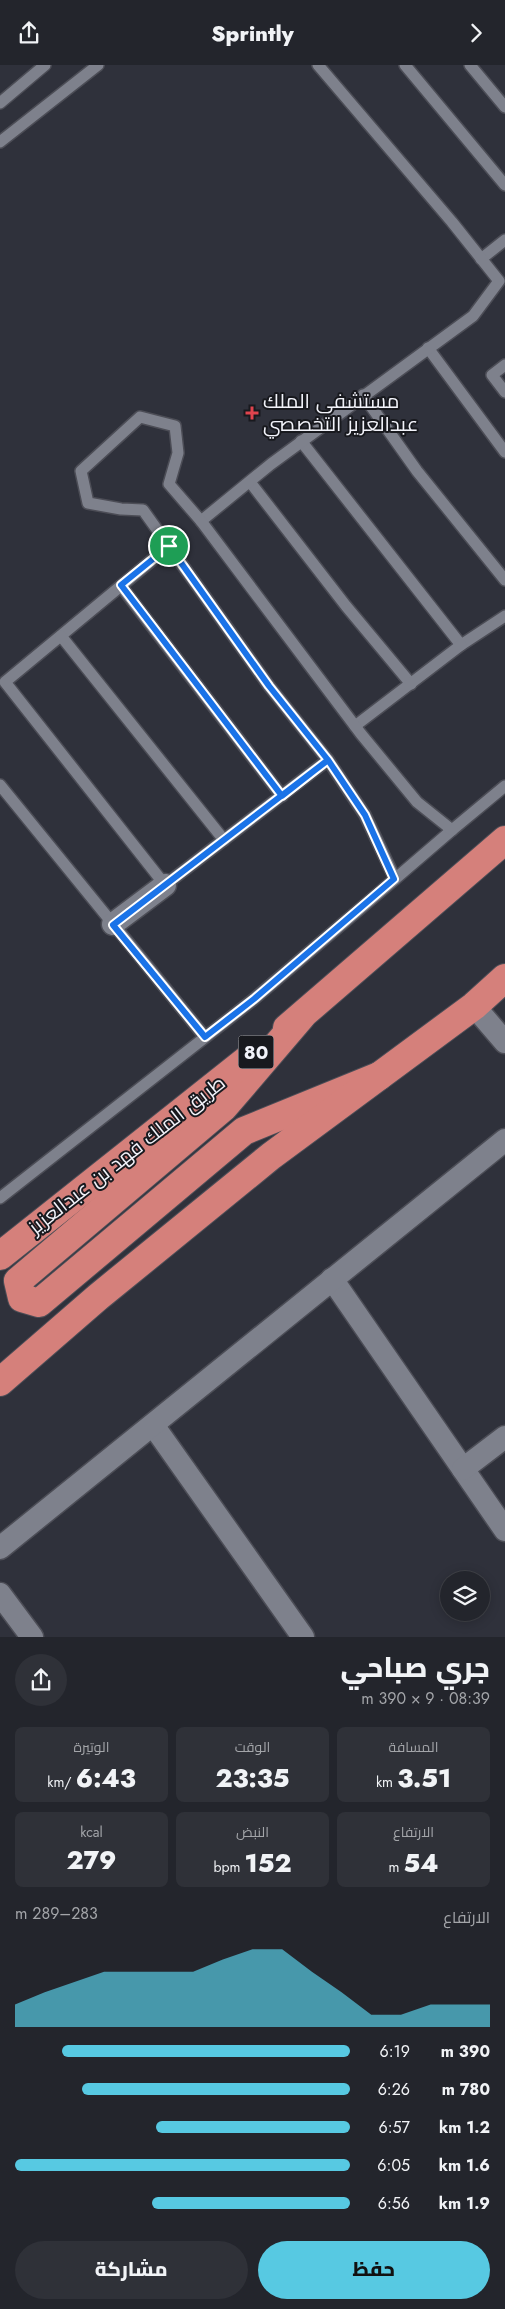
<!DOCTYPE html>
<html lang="ar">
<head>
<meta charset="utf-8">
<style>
  :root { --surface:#23252c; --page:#2f3138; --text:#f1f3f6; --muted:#a3a5a9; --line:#404248; --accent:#57c9e2 }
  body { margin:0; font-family:Jost,Cairo,sans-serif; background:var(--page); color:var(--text); direction:rtl; height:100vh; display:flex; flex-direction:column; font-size:19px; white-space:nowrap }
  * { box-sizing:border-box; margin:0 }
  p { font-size:16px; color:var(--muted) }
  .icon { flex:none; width:28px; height:28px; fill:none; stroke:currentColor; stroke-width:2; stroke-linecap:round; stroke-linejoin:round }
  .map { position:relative; height:1572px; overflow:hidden; direction:ltr }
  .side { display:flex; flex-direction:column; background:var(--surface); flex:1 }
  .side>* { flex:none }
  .controls { position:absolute; left:440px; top:1506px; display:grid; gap:10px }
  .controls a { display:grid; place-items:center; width:50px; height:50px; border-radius:50%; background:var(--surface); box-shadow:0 2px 12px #0003,0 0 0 1px var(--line); font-size:25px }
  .pin { position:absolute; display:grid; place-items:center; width:42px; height:42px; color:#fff; margin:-21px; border:2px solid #fff; border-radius:50%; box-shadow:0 1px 5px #0007 }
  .round { display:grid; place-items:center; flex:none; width:52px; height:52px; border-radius:26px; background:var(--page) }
  .head { display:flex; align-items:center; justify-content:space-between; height:85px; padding:0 15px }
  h1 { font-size:28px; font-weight:800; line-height:38px }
  .stats { display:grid; grid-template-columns:repeat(3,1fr); gap:8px; height:85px; padding:5px 15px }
  .stats div { display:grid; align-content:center; border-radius:8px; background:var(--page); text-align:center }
  .stats b { font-size:25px; font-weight:800 }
  .stats small { font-size:14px; font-weight:400 }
  .stats p { font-size:14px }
  .chart { height:140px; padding:10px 15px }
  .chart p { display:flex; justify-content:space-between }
  .chart svg { width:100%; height:90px; margin-top:5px; fill:var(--accent); opacity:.7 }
  .primary-button { display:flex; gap:10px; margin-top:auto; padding:10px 15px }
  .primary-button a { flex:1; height:58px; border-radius:30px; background:var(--accent); color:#111; font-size:20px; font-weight:800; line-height:58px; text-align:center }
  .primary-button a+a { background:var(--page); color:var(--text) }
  ul { padding:0 15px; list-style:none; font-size:16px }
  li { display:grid; grid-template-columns:80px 60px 1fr; align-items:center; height:38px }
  li i { height:12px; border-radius:6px; background:var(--accent) }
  header { display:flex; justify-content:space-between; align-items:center; height:65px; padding:0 15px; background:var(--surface); font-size:22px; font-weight:800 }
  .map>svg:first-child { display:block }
</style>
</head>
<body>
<header><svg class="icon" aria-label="forward" viewBox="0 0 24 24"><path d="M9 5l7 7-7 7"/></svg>Sprintly<svg class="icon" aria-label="share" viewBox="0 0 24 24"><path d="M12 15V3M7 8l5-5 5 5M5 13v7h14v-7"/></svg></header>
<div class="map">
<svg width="505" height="1572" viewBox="0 0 505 1572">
  <rect width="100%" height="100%" fill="#2f313b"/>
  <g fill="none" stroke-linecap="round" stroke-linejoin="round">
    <g stroke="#4c4d56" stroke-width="14">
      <g id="lane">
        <polyline points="405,0 505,120"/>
        <polyline points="470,0 505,42"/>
        <polyline points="0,38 45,0"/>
        <polyline points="0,77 98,0"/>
        <polyline points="481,194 505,175"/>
        <polyline points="428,283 505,387"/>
        <polyline points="505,300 492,310 505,327"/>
        <polyline points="363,330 417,406 505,515"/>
        <polyline points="301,376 461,580 505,551"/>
        <polyline points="250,417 346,541 411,619"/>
        <polyline points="201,456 271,399 473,251 499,216 452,157 318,0"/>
        <polyline points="169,481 5,617 165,820 328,695"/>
        <polyline points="121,521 282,731"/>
        <polyline points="61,571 224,775"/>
        <polyline points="355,661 461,580"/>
        <polyline points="0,720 205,972"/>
        <polyline points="395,814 452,765"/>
        <polyline points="0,1133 254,934 395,814 365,750 328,695 269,621 143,445 121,444 88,438 81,406 140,352 175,361 178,388 169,419 201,456 361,669 417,737 452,765 505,721"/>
      </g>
    </g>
    <g stroke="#4c4d56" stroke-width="25">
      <g id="street">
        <polyline points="113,859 165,820"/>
        <polyline points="474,941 505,977"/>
        <polyline points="332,1214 505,1465"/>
        <polyline points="153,1360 303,1572"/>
        <polyline points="463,1404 505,1372"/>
        <polyline points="0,1483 505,1075"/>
        <polyline points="0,1529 32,1572"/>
      </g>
    </g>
    <g stroke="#4c4d56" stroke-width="30">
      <g id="highway">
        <polyline points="301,952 224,1042 18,1216 22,1233 39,1238 244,1066 379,1011"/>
        <polyline points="287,963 505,775"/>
        <polyline points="0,1191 253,990"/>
        <polyline points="0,1317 98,1232 271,1091 474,941 505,913"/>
      </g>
    </g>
    <use href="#lane" stroke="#7e818c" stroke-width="11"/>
    <use href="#street" stroke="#7e818c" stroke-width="22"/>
    <use href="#highway" stroke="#d5807b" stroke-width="28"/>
  </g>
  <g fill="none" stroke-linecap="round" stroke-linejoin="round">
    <g stroke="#fff" stroke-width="10">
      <path id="route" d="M 169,481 L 269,621 L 328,695 C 257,750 185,805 113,860 L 205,972 L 254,934 L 394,814 L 365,750 L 328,695 L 282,731 L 121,520 L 169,481"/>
    </g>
    <use href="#route" stroke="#1a73e8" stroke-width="6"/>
  </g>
  <path fill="#e0444e" stroke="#18191e" stroke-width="2" d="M249.5 340.5h5v5h5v5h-5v5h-5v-5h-5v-5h5z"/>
  <g text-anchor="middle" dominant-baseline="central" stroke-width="4" stroke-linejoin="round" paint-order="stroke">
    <rect fill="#18191e" stroke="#b1b2b8" stroke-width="1" x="238.5" y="970.5" width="35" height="33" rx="4"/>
    <g font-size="19" font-weight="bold" fill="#f2f3fa">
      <text x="256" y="987">80</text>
    </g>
    <g font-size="20" fill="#f2f3fa" stroke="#18191e" text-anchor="start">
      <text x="263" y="336">مستشفى الملك<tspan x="263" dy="23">عبدالعزيز التخصصي</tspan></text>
    </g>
    <g font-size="20" fill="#f2f3fa" stroke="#18191e">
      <text transform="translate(127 1090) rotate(-38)">طريق الملك فهد بن عبدالعزيز</text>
    </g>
  </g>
</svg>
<div class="controls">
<a><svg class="icon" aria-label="layers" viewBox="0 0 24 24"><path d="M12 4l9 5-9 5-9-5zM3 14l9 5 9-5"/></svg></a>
</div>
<div class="pin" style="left:169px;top:481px;background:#1e9e55"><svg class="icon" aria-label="arrive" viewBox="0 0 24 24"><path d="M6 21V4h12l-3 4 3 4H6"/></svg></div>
</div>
<section class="side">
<div class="head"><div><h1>جري صباحي</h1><p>08:39 · 9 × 390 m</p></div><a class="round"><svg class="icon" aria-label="share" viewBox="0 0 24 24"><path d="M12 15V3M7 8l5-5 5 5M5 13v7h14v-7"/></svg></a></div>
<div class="stats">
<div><p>المسافة</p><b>3.51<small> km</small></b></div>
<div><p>الوقت</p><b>23:35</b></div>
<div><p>الوتيرة</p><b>6:43<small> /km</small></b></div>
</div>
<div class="stats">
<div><p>الارتفاع</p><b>54<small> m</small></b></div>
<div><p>النبض</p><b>152<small> bpm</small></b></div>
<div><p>kcal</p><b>279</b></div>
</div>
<div class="chart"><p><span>الارتفاع</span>283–289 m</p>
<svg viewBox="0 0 160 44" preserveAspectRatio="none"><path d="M0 44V33L10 27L20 22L30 17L40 17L50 17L60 17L70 11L80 6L90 6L100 17L110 27L120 38L130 38L140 33L150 33L160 33V44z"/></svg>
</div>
<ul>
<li><b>390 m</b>6:19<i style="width:86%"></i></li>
<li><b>780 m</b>6:26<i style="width:80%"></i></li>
<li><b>1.2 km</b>6:57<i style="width:58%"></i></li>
<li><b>1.6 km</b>6:05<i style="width:100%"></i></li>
<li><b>1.9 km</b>6:56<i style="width:59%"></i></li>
</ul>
<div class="primary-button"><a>حفظ</a><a>مشاركة</a></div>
</section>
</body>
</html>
